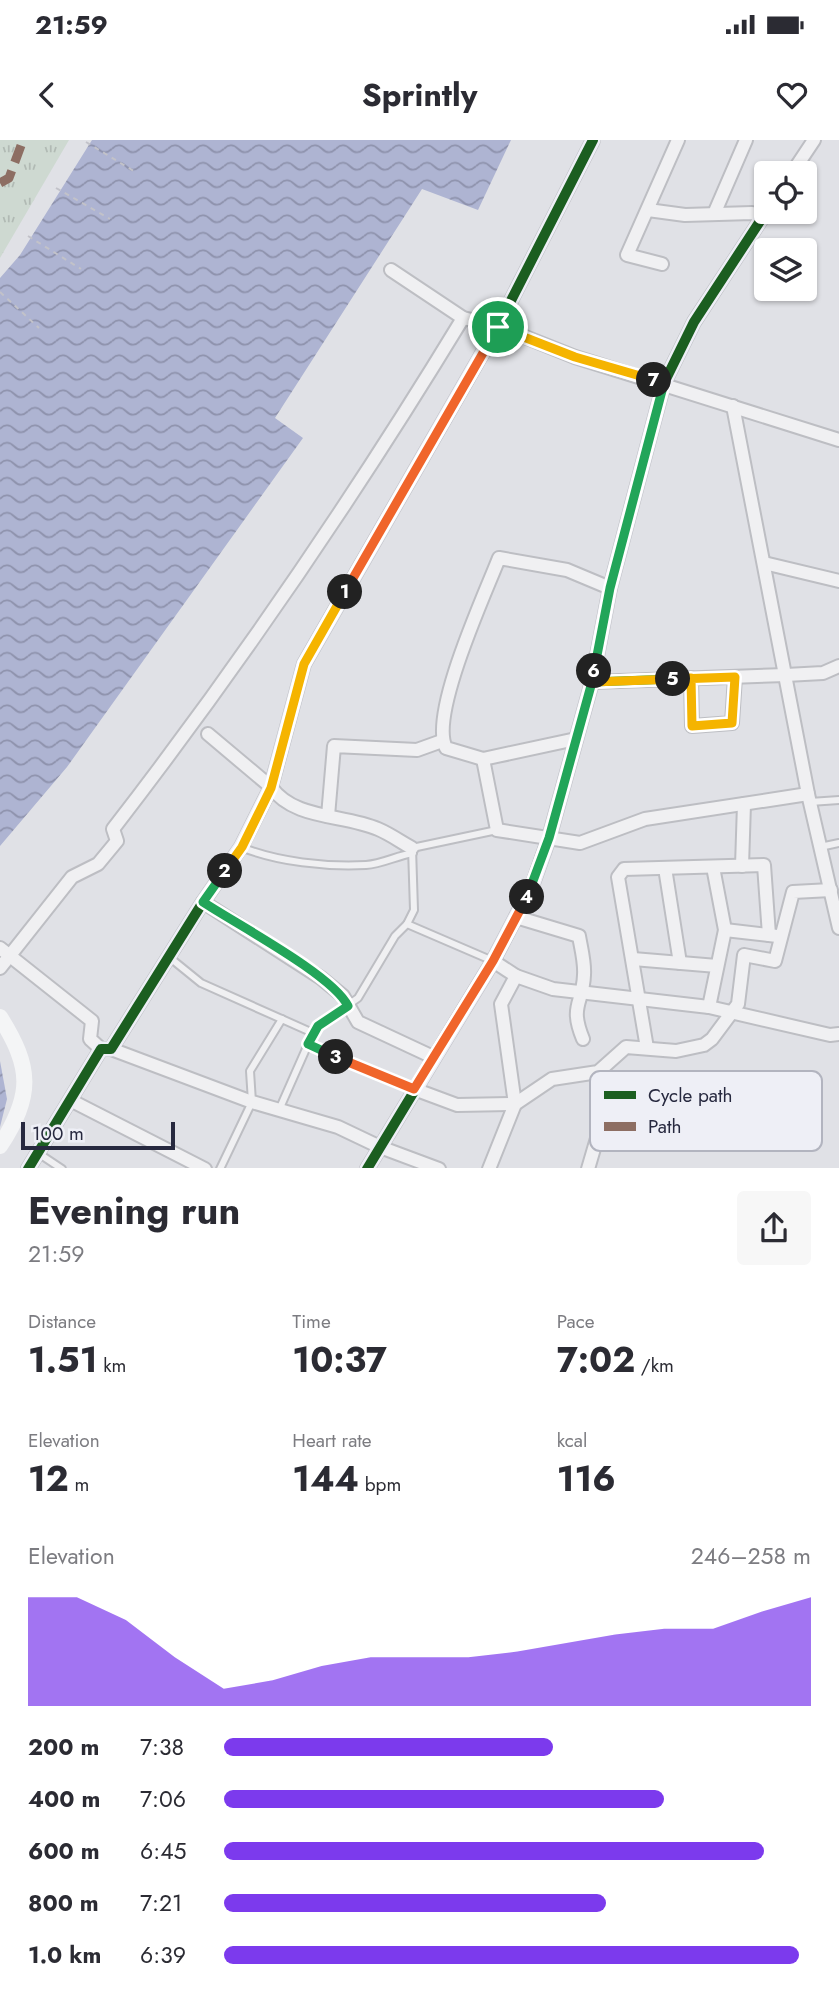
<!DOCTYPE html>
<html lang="en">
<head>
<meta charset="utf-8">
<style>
  :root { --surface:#fff; --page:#f7f7f7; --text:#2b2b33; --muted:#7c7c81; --accent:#7c3aed }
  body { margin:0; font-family:Jost,sans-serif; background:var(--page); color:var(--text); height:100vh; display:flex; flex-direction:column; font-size:26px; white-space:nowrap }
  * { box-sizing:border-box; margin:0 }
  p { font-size:23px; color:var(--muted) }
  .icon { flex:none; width:38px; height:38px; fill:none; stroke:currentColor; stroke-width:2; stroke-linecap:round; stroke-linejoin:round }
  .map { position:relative; height:1028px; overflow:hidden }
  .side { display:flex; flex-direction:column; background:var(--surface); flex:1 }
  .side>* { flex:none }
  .fabs { position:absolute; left:754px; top:21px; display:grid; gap:14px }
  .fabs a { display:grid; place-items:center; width:63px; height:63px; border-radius:7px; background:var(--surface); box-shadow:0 2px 5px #0004; font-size:35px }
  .scale { position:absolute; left:21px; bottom:18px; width:154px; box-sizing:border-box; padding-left:7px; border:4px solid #27293f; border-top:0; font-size:19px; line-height:24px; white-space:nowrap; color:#27293f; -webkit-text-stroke:5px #eeeff6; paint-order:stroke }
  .pin { position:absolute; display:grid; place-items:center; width:60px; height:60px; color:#fff; margin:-30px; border:4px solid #fff; border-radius:50%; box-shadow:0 2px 7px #0007 }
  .km { position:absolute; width:35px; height:35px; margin:-18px; border-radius:50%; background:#222; color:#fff; font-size:19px; line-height:35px; text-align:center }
  .round { display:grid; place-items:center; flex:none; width:74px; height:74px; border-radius:7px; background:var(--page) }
  .headline { display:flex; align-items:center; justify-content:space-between; height:119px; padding:0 28px }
  h1 { font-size:38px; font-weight:700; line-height:52px }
  .metrics { display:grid; grid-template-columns:repeat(3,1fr); gap:10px; height:119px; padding:7px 28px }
  .metrics div { display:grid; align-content:center }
  .metrics b { font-size:35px; font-weight:700 }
  .metrics small { font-size:19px; font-weight:400 }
  .metrics p { font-size:19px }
  .chart { height:196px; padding:14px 28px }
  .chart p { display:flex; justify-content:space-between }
  .chart svg { width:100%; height:126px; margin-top:7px; fill:var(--accent); opacity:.7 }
  ul { padding:0 28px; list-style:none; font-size:23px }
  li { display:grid; grid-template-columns:112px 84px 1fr; align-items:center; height:52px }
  li i { height:18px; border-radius:9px; background:var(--accent) }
  .status { display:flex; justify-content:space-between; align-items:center; height:49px; padding:0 35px; background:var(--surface); direction:ltr }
  .status svg { height:19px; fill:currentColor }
  header { display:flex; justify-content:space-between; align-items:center; height:91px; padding:0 28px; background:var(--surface); font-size:32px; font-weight:700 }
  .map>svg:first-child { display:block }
</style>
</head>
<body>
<div class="status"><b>21:59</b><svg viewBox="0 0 49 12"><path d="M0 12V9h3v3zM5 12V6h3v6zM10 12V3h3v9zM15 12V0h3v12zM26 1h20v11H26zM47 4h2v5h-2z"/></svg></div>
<header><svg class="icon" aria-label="back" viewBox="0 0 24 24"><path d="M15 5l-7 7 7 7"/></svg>Sprintly<svg class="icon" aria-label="heart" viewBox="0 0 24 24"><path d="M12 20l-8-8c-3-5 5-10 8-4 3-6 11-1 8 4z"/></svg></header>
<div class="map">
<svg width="839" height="1029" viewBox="0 0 839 1029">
  <defs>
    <pattern id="grass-tufts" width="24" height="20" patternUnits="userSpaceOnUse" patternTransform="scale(1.75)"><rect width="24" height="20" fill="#ced9d1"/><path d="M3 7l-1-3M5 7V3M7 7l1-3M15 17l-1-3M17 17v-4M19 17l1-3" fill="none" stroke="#b1bab4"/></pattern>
    <pattern id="water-waves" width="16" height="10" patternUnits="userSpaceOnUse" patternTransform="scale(1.75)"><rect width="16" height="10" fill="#aeb4d2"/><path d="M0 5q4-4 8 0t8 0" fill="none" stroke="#8e92ac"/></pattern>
  </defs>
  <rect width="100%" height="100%" fill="#e0e1e6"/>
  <polygon fill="url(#grass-tufts)" points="0,0 69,0 0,118"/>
  <g fill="url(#water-waves)">
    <polygon points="92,0 511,0 478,70 422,49 275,278 303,298 67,627 0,706 0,138 20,115"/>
    <polygon points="0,921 7,959 0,987"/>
  </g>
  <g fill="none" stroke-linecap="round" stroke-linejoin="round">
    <g stroke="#bdbec3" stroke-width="10">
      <g id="lane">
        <polyline points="810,662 839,660"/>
        <path d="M 241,707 C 278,722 326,727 366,725 C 382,724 396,716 413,713"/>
        <polyline points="820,707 839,703"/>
        <polyline points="407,784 493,821"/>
        <polyline points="169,817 201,843 313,893 318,886 358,858 395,796 407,784 414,770 412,708 497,690"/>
        <polyline points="308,904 414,949"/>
        <polyline points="279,970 313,893"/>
        <polyline points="38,1013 62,1029"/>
        <polyline points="220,1029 252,962 250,931 282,879"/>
      </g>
    </g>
    <g stroke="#bdbec3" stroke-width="16">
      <g id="street">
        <polyline points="792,33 814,0"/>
        <polyline points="648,70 685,75 752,73 763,77"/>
        <polyline points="714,74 746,0"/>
        <polyline points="662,124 627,115 678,0"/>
        <polyline points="391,130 463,178 498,186 575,217 839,300"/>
        <polyline points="733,266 808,654 839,788"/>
        <polyline points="764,423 839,441"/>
        <polyline points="691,538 692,586 732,583 735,537"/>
        <polyline points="592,542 786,535 823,533 839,526"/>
        <path d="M 208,594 L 271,647 C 294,680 344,674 378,689 C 390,694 401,702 412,708"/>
        <path d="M 576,599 L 483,619 L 446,608 C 429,575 485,454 499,418 L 567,430 L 610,448"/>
        <polyline points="483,619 497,690 580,703 645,679 808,654"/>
        <polyline points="328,676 334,606 417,610 442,601"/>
        <polyline points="742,726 744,664"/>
        <polyline points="665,728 680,823"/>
        <polyline points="203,762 321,838 343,856 358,882 433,917"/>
        <path d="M 516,777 L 579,796 C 581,808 585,822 584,835 C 583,864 569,865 583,899"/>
        <polyline points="725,790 777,796"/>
        <polyline points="0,808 92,881 90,899 101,909"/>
        <polyline points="633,819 717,826"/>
        <path d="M 0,828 L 72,737 L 98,724 L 117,701 L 113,689 C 239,526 356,354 463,178"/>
        <polyline points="516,836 553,849 709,867 830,895 839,894"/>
        <polyline points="709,867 725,790 713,727"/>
        <polyline points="647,908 618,737 624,729 764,725 769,795"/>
        <polyline points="111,909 252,962 338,987 380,1007 439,1029"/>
        <polyline points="414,949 457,965 515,964 552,939 598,932 626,907 676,911 704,905 712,899 738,864 744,815 775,821 793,752 831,750"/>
        <polyline points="72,961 205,1029"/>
        <polyline points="28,1029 101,909 111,909 203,762 241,707 271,647 304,524 498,186 593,0"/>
        <polyline points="367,1029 493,821 532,746 549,698 592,542 610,448 664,243 694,182 766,72"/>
        <polyline points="489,1029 515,964 501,864 516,836 493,821"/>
        <polyline points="588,1029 600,988 598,932"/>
      </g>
    </g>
    <g stroke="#c2c2c9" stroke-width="2" stroke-dasharray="5 5" stroke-linecap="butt">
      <polyline points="86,2 137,33"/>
      <polyline points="56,48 110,79"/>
      <polyline points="28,96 81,129"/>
      <polyline points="0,152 39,188"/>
    </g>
    <use href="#lane" stroke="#f0f0f2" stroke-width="6"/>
    <use href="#street" stroke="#f0f0f2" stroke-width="12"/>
    <path stroke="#f4f5f6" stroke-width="16" d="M 0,877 C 32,928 33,955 0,1006"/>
    <polyline stroke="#8d6e63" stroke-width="9" stroke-dasharray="18 9" stroke-linecap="butt" points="0,43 9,38 23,0"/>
    <g stroke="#eeeff6" stroke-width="15">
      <g id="cycleway">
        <polyline points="28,1029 101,909 111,909 203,762 241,707 271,647 304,524 498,186 593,0"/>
        <polyline points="367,1029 493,821 532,746 549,698 592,542 610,448 664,243 694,182 766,72"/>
      </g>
    </g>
    <use href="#cycleway" stroke="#1b5e20" stroke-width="10"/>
  </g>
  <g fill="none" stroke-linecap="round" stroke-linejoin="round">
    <g stroke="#fff" stroke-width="14">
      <polyline id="split-1" points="345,452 498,187"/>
    </g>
    <g stroke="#fff" stroke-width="14">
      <polyline id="split-2" points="225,731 242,707 271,648 304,524 345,452"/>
    </g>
    <g stroke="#fff" stroke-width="14">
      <path id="split-3" d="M 225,731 L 203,762 C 236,784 333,835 348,866 L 318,886 L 308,904 L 336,917"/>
    </g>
    <g stroke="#fff" stroke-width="14">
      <polyline id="split-4" points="336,917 414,949 493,821 527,757"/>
    </g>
    <g stroke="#fff" stroke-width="14">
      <polyline id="split-5" points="527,757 549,698 592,542 673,539"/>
    </g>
    <g stroke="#fff" stroke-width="14">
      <polyline id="split-6" points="594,531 592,542 735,537 732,583 692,586 691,538 673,539"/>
    </g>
    <g stroke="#fff" stroke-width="14">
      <polyline id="split-7" points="594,531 610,448 664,243 654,240"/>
    </g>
    <g stroke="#fff" stroke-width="14">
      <polyline id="split-8" points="498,187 575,217 654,240"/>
    </g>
    <use href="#split-1" stroke="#f0652b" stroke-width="9"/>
    <use href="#split-2" stroke="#f5b400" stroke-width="9"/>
    <use href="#split-3" stroke="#22a559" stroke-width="9"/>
    <use href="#split-4" stroke="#f0652b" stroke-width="9"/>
    <use href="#split-5" stroke="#22a559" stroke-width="9"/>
    <use href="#split-6" stroke="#f5b400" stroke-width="9"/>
    <use href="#split-7" stroke="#22a559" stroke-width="9"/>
    <use href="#split-8" stroke="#f5b400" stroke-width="9"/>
  </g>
  <rect x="590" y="931" width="232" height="80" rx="10" fill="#eeeff6" stroke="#b2b4bf" stroke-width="2"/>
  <rect x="604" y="951" width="32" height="8" fill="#1b5e20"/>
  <rect x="604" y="982" width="32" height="9" fill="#8d6e63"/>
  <g font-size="19" fill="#27293f">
    <text x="648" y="962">Cycle path</text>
    <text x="648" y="993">Path</text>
  </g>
</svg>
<div class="fabs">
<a><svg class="icon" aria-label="locate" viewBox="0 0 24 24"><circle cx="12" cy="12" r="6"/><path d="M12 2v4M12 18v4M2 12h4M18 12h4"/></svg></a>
<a><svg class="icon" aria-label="layers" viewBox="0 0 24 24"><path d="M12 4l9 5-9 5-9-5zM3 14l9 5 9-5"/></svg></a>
</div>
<div class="scale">100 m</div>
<div class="pin" style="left:498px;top:187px;background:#1e9e55"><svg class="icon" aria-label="arrive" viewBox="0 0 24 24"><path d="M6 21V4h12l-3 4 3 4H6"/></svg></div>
<b class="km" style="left:345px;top:452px">1</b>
<b class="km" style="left:225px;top:731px">2</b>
<b class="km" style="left:336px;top:917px">3</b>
<b class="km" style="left:527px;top:757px">4</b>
<b class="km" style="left:673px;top:539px">5</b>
<b class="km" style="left:594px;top:531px">6</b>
<b class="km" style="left:654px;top:240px">7</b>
</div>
<section class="side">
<div class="headline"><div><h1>Evening run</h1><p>21:59</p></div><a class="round"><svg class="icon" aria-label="share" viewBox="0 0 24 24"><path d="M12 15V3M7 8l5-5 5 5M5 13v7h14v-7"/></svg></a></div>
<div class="metrics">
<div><p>Distance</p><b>1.51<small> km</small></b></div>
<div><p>Time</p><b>10:37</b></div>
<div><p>Pace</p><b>7:02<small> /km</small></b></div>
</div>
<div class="metrics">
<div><p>Elevation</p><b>12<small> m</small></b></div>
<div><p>Heart rate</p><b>144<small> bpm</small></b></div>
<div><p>kcal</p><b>116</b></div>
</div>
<div class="chart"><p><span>Elevation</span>246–258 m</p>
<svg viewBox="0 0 160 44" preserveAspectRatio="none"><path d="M0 44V6L10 6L20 14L30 27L40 38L50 35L60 30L70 27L80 27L90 27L100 25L110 22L120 19L130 17L140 17L150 11L160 6V44z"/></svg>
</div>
<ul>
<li><b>200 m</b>7:38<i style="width:56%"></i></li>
<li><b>400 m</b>7:06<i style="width:75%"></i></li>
<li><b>600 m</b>6:45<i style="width:92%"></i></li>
<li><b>800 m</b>7:21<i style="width:65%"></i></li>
<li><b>1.0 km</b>6:39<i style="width:98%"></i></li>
</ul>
</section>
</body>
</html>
